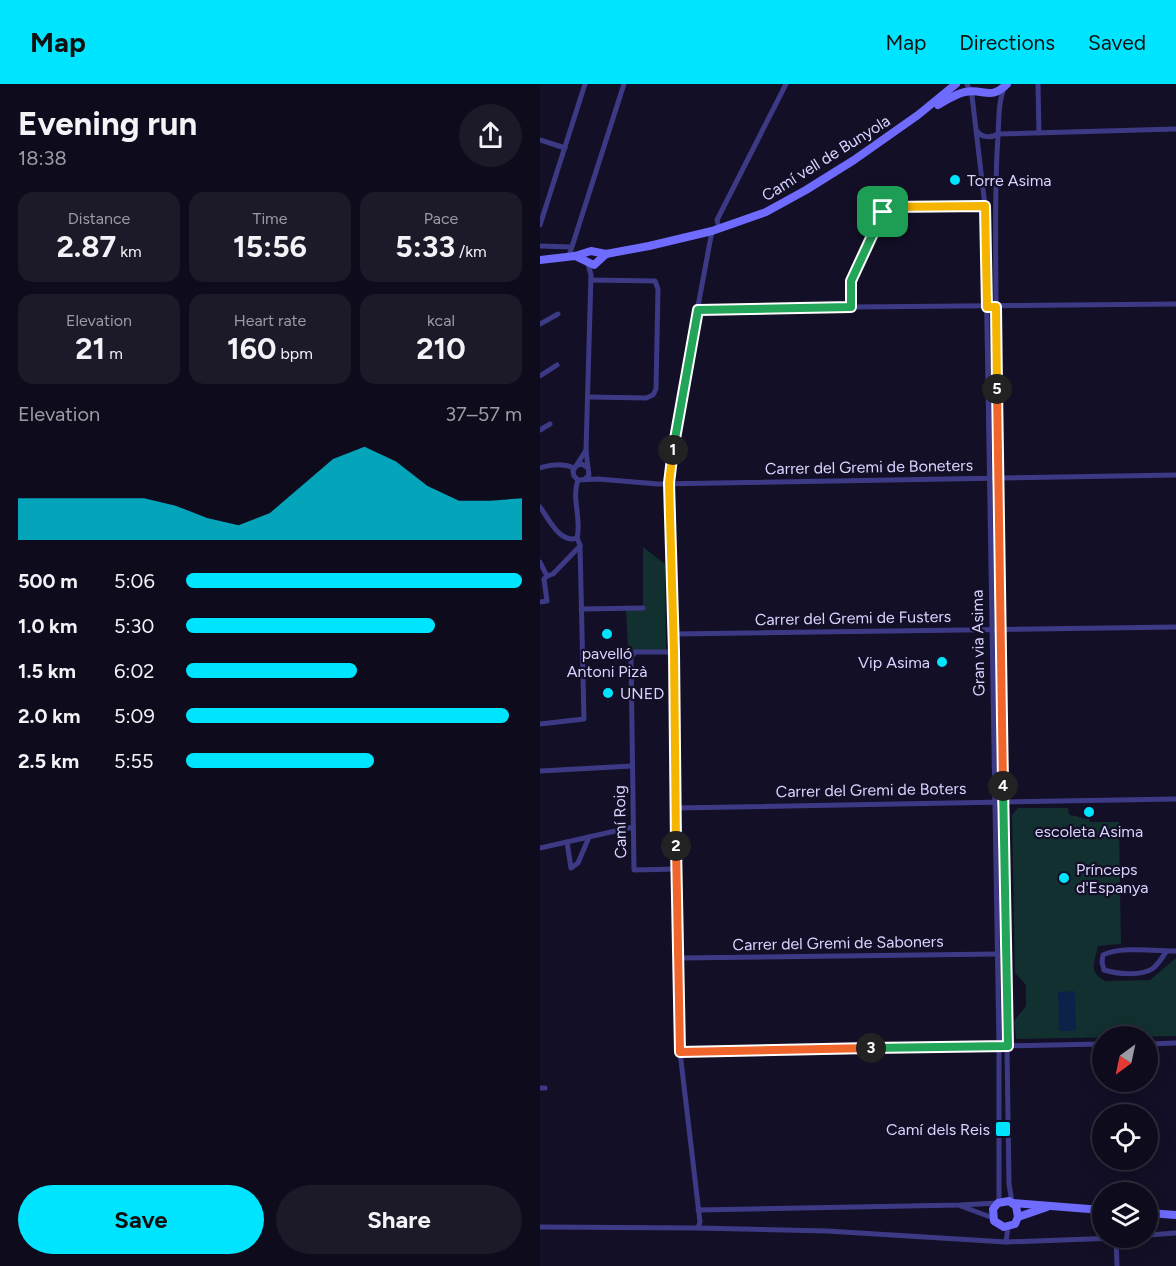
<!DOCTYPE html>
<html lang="en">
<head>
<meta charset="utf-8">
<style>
  :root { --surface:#0e0b1c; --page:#1c1929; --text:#f1f3f6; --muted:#9b9ba3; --line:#2e2b3b; --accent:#00e5ff }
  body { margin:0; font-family:Figtree,sans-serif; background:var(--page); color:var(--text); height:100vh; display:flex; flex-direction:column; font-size:22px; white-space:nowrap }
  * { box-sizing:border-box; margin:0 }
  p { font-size:20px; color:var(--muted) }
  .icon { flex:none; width:33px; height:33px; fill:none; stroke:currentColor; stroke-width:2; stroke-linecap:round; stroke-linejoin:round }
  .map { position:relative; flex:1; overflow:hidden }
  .details { display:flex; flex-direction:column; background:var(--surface); width:540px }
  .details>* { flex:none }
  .needle { width:39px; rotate:213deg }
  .fabs { position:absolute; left:552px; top:942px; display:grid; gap:12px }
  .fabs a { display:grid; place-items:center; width:66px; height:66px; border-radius:50%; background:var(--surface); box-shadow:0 3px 15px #0003,0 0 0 2px var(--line); font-size:30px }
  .pin { position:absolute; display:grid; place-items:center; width:51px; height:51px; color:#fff; margin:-26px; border-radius:12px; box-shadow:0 3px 9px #0006 }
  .km { position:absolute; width:30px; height:30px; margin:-15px; border-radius:50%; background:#222; color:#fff; font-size:16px; line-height:30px; text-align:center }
  .round { display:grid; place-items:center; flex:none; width:63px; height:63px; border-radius:32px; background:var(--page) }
  .head { display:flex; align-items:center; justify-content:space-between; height:102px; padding:0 18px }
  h1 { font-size:33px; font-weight:700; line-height:45px }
  .figures { display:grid; grid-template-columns:repeat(3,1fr); gap:9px; height:102px; padding:6px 18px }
  .figures div { display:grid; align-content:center; border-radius:15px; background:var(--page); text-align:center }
  .figures b { font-size:30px; font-weight:700 }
  .figures small { font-size:16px; font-weight:400 }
  .figures p { font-size:16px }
  .chart { height:168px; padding:12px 18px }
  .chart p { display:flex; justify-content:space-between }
  .chart svg { width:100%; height:108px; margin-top:6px; fill:var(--accent); opacity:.7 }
  .primary-button { display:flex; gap:12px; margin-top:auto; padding:12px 18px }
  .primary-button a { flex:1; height:69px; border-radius:36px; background:var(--accent); color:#111; font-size:24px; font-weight:700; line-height:69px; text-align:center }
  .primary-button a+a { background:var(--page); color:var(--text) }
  ul { padding:0 18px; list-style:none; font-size:20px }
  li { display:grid; grid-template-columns:96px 72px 1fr; align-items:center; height:45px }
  li i { height:15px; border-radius:8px; background:var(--accent) }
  header { display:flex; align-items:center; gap:36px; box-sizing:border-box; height:84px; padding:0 30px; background:var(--accent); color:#111 }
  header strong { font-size:28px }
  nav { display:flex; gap:33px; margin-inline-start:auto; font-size:21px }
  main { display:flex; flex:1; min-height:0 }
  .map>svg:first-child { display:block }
</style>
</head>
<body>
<header>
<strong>Map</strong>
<nav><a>Map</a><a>Directions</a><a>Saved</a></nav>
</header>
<main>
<section class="details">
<div class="head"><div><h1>Evening run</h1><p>18:38</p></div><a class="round"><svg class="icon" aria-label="share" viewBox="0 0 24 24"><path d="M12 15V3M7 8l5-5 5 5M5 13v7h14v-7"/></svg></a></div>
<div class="figures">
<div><p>Distance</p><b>2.87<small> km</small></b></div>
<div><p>Time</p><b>15:56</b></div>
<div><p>Pace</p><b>5:33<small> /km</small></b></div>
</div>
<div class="figures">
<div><p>Elevation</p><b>21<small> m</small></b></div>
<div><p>Heart rate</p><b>160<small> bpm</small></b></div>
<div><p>kcal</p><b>210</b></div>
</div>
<div class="chart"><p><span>Elevation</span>37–57 m</p>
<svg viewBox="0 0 160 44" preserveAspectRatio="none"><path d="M0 44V27L10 27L20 27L30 27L40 27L50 30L60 35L70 38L80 33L90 22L100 11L110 6L120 12L130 22L140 28L150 28L160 27V44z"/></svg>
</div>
<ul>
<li><b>500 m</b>5:06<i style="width:100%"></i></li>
<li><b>1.0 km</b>5:30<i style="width:74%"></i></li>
<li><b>1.5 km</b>6:02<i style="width:51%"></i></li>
<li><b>2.0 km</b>5:09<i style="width:96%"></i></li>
<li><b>2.5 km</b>5:55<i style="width:56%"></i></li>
</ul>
<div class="primary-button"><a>Save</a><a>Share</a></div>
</section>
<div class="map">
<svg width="636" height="1182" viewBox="0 0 636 1182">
  <rect width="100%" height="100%" fill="#130f26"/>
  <g fill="#12302f">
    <polygon points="103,463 125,480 126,566 88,566 86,524 103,524"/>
    <path d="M 478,724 L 528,724 L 529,731 C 537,731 540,735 549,735 L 550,738 L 579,738 L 581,860 L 558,862 C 555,878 547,888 566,897 L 610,896 L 636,874 L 636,952 L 476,955 L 474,937 L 486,922 L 486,901 L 475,889 L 472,731 Z"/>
  </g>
  <polygon fill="#0c2248" points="535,907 536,947 519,947 518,908"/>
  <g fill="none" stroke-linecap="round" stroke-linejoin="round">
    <g stroke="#3d3a85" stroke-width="5">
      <polyline points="427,0 432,12 445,122 459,962 459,1118"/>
      <polyline points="498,0 499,49"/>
      <path d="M 465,2 C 458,17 459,36 458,52 C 454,109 456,166 456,223 L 469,1100 L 472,1118"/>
      <path d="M 437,47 C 442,54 451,54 458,50 L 636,45"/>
      <polyline points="0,56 25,64"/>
      <polyline points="0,141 45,0"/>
      <polyline points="179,145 177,136 246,0"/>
      <polyline points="0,162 31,163"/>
      <polyline points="29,172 84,0"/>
      <polyline points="48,180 51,191 46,366 48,384"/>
      <polyline points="311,223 311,197 343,128 348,123 445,122"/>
      <polyline points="158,226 311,223 636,220"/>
      <polyline points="0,240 18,230"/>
      <polyline points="0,292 17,281"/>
      <polyline points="48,313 106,314 113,311 116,305 118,205 115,197 51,196"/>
      <polyline points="0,346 10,340"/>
      <polyline points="46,366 33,387 34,392 38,396 58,395 118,400 636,391"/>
      <polyline points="36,382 42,380 48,384 49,391 45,395"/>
      <path d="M 0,384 C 12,380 23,379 34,384"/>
      <path d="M 0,423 C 9,435 20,460 37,454 C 42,435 31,414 38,396"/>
      <polyline points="0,478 7,492 13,490 40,462"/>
      <polyline points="0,518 7,517 4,495 7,492"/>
      <polyline points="41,525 103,524"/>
      <polyline points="134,550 636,543"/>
      <polyline points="134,568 95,568 91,573 94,786 137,785"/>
      <polyline points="0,640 44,635 40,461 37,454"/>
      <polyline points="0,687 92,682"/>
      <polyline points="135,724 636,715"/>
      <polyline points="27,758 31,784 38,779 49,753"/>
      <polyline points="0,764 93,743"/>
      <path d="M 627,867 C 622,873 618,881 612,885 C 601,892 577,890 564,886 L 562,878 L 563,871 C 580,862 616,867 636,867"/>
      <polyline points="139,874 457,870"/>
      <polyline points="608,960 636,959"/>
      <polyline points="140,968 562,960"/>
      <polyline points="0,1004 5,1004"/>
      <polyline points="421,1122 453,1134"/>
      <polyline points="158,1126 420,1121 458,1119"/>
      <polyline points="0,1143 158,1144 160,1138 140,968 134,568 129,399 137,335 172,147"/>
      <polyline points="158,1144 287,1147 466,1158 468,1143"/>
      <polyline points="608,1151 636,1149"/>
      <polyline points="576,1154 577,1182"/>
      <polyline points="466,1158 576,1154"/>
    </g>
    <g stroke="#6f6bff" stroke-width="8">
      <path d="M 398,21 C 407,16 415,10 425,8 C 443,4 451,17 467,0"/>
      <polyline points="35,172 54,181 66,170"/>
      <polyline points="0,176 35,172 51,167 66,170 109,162 172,147 226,128 266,106 314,76 378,31 416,0"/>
      <polyline points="473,1119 562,1126"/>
      <polyline points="608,1129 636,1131"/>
      <polyline points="478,1133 476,1122 469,1117 458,1119 453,1125 454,1137 464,1143 475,1140 478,1133 507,1123"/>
    </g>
  </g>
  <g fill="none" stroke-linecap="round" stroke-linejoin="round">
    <g stroke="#fff" stroke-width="12">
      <polyline id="split-1" points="133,366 158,226 311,223 311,197 343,128"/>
    </g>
    <g stroke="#fff" stroke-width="12">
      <polyline id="split-2" points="133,366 129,399 134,568 136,762"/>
    </g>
    <g stroke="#fff" stroke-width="12">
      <polyline id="split-3" points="136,762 140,968 331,964"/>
    </g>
    <g stroke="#fff" stroke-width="12">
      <polyline id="split-4" points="331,964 468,962 463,702"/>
    </g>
    <g stroke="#fff" stroke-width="12">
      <polyline id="split-5" points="457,305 463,702"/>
    </g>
    <g stroke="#fff" stroke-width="12">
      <polyline id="split-6" points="343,128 348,123 445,122 447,223 456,223 457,305"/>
    </g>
    <use href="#split-1" stroke="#22a559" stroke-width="8"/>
    <use href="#split-2" stroke="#f5b400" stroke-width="8"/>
    <use href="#split-3" stroke="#f0652b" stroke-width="8"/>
    <use href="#split-4" stroke="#22a559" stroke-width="8"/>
    <use href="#split-5" stroke="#f0652b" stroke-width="8"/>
    <use href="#split-6" stroke="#f5b400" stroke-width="8"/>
  </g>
  <g fill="#00e5ff" stroke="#130f26" stroke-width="2">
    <circle cx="415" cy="96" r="6"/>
    <circle cx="67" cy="550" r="6"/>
    <circle cx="402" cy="578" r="6"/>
    <circle cx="68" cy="609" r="6"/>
    <circle cx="549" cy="728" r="6"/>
    <circle cx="524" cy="794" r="6"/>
    <rect x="455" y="1037" width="16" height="16" rx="3"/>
  </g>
  <g text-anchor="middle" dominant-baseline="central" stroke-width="4.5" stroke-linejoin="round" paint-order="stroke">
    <g font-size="16" fill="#d9d4ff" stroke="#130f26">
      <text transform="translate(286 74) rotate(-32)">Camí vell de Bunyola</text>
      <text transform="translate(329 383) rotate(-1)">Carrer del Gremi de Boneters</text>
      <text transform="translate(313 534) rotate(-1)">Carrer del Gremi de Fusters</text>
      <text transform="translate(438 559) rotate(-91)">Gran via Asima</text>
      <text transform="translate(331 706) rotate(-1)">Carrer del Gremi de Boters</text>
      <text transform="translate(80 738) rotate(-91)">Camí Roig</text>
      <text transform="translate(298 859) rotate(-1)">Carrer del Gremi de Saboners</text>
    </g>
    <g font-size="16" fill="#d9d4ff" stroke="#130f26" text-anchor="start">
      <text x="427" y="96">Torre Asima</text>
      <text x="67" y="569" text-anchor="middle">pavelló<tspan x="67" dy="18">Antoni Pizà</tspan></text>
      <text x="390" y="578" text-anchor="end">Vip Asima</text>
      <text x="80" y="609">UNED</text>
      <text x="549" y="747" text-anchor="middle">escoleta Asima</text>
      <text x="536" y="785">Prínceps<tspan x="536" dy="18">d'Espanya</tspan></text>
      <text x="450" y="1045" text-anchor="end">Camí dels Reis</text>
    </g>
  </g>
</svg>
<div class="fabs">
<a><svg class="needle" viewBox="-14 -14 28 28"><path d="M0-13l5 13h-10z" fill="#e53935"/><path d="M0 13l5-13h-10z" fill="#9b9ba3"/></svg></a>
<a><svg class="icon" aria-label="locate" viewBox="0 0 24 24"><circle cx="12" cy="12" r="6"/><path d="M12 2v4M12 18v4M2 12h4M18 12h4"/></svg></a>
<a><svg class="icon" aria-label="layers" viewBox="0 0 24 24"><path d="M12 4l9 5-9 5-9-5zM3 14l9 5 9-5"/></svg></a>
</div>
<div class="pin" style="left:343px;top:128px;background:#1e9e55"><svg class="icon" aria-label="arrive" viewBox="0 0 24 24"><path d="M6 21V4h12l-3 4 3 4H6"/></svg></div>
<b class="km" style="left:133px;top:366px">1</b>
<b class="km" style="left:136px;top:762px">2</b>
<b class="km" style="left:331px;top:964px">3</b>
<b class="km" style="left:463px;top:702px">4</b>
<b class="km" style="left:457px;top:305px">5</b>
</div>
</main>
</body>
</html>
